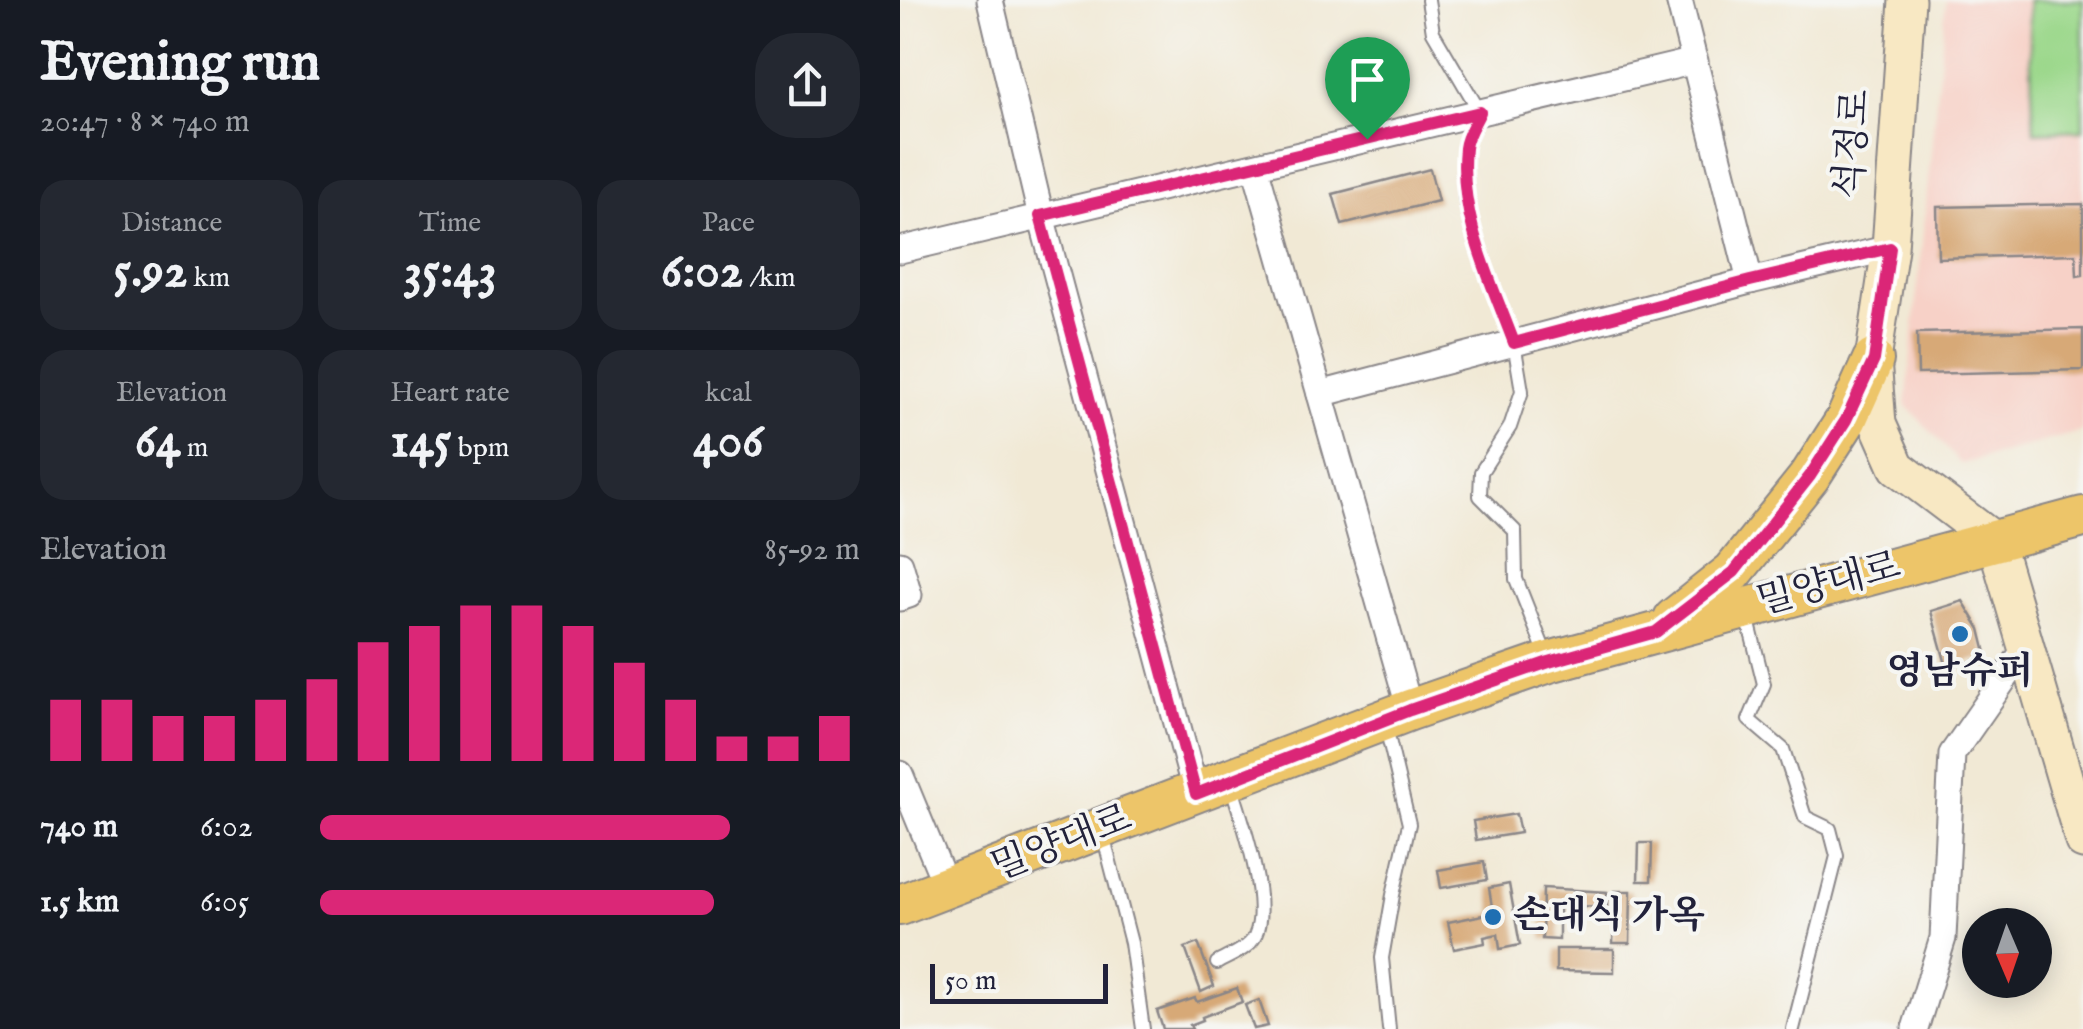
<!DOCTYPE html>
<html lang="en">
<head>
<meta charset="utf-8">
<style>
  :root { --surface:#171b24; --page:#242831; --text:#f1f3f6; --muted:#9ea1a6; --accent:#db2777 }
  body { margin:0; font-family:"IM FELL English","Noto Serif KR",serif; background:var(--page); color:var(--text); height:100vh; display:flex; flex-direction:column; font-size:38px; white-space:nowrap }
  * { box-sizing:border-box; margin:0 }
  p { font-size:32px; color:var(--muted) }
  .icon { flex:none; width:55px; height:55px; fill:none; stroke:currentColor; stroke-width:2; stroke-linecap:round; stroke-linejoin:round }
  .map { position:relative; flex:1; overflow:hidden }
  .details { display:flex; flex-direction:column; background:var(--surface); width:900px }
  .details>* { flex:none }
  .needle { width:65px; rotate:178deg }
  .controls { position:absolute; left:1062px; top:908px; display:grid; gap:20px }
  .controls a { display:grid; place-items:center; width:90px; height:90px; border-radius:50%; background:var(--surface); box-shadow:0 5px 25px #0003; font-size:50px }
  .scale { position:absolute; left:30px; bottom:25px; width:178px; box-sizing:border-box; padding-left:10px; border:5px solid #22223b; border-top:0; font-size:28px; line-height:35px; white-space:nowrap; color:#22223b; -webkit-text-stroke:8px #f6f6f2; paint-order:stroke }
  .pin { position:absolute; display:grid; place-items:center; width:85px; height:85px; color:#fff; margin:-102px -42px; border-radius:50% 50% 50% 0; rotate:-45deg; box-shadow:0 0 10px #0007 }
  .pin .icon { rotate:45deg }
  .round { display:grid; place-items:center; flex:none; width:105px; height:105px; border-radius:40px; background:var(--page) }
  .head { display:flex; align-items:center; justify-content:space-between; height:170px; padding:0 40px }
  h1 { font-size:55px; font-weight:700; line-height:75px }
  .metrics { display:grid; grid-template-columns:repeat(3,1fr); gap:15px; height:170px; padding:10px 40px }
  .metrics div { display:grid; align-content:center; border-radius:25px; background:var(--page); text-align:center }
  .metrics b { font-size:50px; font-weight:700 }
  .metrics small { font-size:28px; font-weight:400 }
  .metrics p { font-size:28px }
  .chart { height:280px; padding:20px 40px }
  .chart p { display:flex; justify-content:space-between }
  .chart svg { width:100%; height:180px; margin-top:10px; stroke:var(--accent); stroke-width:6 }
  ul { padding:0 40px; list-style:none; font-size:32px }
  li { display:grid; grid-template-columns:160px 120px 1fr; align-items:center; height:75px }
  li i { height:25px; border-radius:12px; background:var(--accent) }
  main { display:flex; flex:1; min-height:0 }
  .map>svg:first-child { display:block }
</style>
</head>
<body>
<main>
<section class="details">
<div class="head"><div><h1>Evening run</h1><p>20:47 · 8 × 740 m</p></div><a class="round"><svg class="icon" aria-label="share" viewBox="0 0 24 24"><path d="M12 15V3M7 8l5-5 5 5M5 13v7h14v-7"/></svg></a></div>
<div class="metrics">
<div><p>Distance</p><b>5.92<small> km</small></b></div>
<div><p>Time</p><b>35:43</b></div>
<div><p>Pace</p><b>6:02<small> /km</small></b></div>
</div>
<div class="metrics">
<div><p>Elevation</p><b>64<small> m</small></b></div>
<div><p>Heart rate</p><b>145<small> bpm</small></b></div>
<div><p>kcal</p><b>406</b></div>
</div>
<div class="chart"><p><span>Elevation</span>85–92 m</p>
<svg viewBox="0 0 160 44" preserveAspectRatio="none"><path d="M5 44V29M15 44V29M25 44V33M35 44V33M45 44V29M55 44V24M65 44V15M75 44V11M85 44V6M95 44V6M105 44V11M115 44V20M125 44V29M135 44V38M145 44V38M155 44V33"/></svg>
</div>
<ul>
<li><b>740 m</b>6:02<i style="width:76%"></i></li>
<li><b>1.5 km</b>6:05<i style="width:73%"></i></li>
</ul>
</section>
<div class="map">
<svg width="1183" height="1029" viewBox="0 0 1183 1029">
  <rect width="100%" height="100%" fill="#f6f6f2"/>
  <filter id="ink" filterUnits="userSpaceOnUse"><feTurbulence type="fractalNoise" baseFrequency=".01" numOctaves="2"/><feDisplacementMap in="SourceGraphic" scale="20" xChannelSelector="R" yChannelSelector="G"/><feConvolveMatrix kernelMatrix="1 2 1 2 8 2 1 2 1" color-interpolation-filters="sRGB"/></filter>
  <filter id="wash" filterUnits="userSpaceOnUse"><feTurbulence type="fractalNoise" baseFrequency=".0048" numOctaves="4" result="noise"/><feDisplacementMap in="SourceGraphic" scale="40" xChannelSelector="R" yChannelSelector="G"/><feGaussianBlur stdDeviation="2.25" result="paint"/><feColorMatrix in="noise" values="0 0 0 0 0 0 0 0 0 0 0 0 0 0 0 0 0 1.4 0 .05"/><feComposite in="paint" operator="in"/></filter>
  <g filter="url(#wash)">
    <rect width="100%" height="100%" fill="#f1e9d5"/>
    <polygon fill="#f7d1c7" points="1046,0 1183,0 1183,431 1061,464 1006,405"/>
    <polygon fill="#9cd88c" stroke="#5f7d64" stroke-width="2.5" points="1128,0 1183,0 1183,130 1134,132"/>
    <g id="blocks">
      <g fill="#d7a977">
        <polygon points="530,169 538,201 442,225 433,194"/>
        <polygon points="1183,204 1183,275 1177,276 1176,254 1038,258 1037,207"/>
        <polygon points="1183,329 1183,370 1018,374 1017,333"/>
        <polygon points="1063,601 1080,629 1087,657 1047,668 1031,611"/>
        <polygon points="616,814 620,833 576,840 573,821"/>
        <polygon points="739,843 752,843 751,881 738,881"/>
        <polygon points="584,862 587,880 541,888 538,870"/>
        <polygon points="609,884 620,945 600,949 598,934 584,937 585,943 554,949 548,922 593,913 589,888"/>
        <polygon points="643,888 707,892 707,906 659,907 659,940 642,939"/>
        <polygon points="715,891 731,891 730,943 713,943"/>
        <polygon points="298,943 314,986 301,992 285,948"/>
        <polygon points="656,949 714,949 714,972 656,971"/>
        <polygon points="337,988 342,1002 302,1017 303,1020 290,1025 292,1029 263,1029 257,1011 295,998 297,1002"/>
        <polygon points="359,1000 368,1026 354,1029 345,1005"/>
      </g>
    </g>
  </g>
  <g filter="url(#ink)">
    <use href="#blocks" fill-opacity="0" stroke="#8a8688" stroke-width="2.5"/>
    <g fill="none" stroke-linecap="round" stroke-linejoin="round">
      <g stroke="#8a8688" stroke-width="16">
        <g id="lane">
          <polyline points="528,0 533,32 580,112 565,144 565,197 581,257 614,343 622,391 610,427 581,472 580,496 615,531 616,579 647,657"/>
          <polyline points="846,612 864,684 849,720 883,749 905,817 930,829 937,856 893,1029"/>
          <polyline points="485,723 509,824 493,895 482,958 489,1029"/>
          <polyline points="202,831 231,943 243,1029"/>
          <path d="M 317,963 C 329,956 349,949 355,936 C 371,902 342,820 331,785"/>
        </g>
      </g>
      <g stroke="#8a8688" stroke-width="29">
        <g id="street">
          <polyline points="90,0 141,216 296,794"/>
          <polyline points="779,0 850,281"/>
          <polyline points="355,166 510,710"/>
          <polyline points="0,250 795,61"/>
          <polyline points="420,394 850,281 990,248"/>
          <polyline points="0,564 9,595 0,598"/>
          <polyline points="0,774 47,888"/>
          <polyline points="1015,1029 1043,938 1052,754 1126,648"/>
        </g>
      </g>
      <g stroke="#8a8688" stroke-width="39">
        <polyline id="secondary" points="1007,0 990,248 973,360 978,424 997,467 1095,541 1183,841"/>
      </g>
      <g stroke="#8a8688" stroke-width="44">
        <g id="primary">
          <polyline points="774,619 833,572 910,476 946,420 973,360"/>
          <polyline points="0,905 510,710 649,662 1183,517"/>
        </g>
      </g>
      <use href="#lane" stroke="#fff" stroke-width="12"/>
      <use href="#street" stroke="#fff" stroke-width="25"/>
      <use href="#secondary" stroke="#f8e8c3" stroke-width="35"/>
      <use href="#primary" stroke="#edc569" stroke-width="40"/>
    </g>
  </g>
  <g fill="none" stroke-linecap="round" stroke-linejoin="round" filter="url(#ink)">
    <g stroke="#fff" stroke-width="20">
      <path id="route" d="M 580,112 C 575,123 566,136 565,148 C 558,215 591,281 614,343 L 850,281 L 990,248 L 974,360 L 946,420 L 910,476 L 834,572 L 756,632 L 649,662 L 510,710 L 296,794 L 140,216 Z"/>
    </g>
    <use href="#route" stroke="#db2777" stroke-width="12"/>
  </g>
  <g fill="#1f6fb2" stroke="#f6f6f2" stroke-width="4">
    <circle cx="1060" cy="634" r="10"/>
    <circle cx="593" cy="917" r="10"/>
  </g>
  <g text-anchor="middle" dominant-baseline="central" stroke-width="8" stroke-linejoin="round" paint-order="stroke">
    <g font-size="38" fill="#22223b" stroke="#f6f6f2">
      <text transform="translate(954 144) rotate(-86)">석정로</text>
      <text transform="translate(929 585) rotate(-15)">밀양대로</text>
      <text transform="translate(162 844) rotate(-21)">밀양대로</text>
    </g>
    <g font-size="38" font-weight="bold" fill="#22223b" stroke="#f6f6f2">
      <text x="1060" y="673">영남슈퍼</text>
      <text x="613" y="917" text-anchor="start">손대식 가옥</text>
    </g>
  </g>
</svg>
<div class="controls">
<a><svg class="needle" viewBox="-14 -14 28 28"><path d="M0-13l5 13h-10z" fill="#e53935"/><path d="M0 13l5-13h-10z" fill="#9ea1a6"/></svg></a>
</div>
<div class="scale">50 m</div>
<div class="pin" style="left:467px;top:139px;background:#1e9e55"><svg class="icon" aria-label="arrive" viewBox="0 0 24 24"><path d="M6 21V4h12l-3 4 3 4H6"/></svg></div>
</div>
</main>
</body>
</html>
